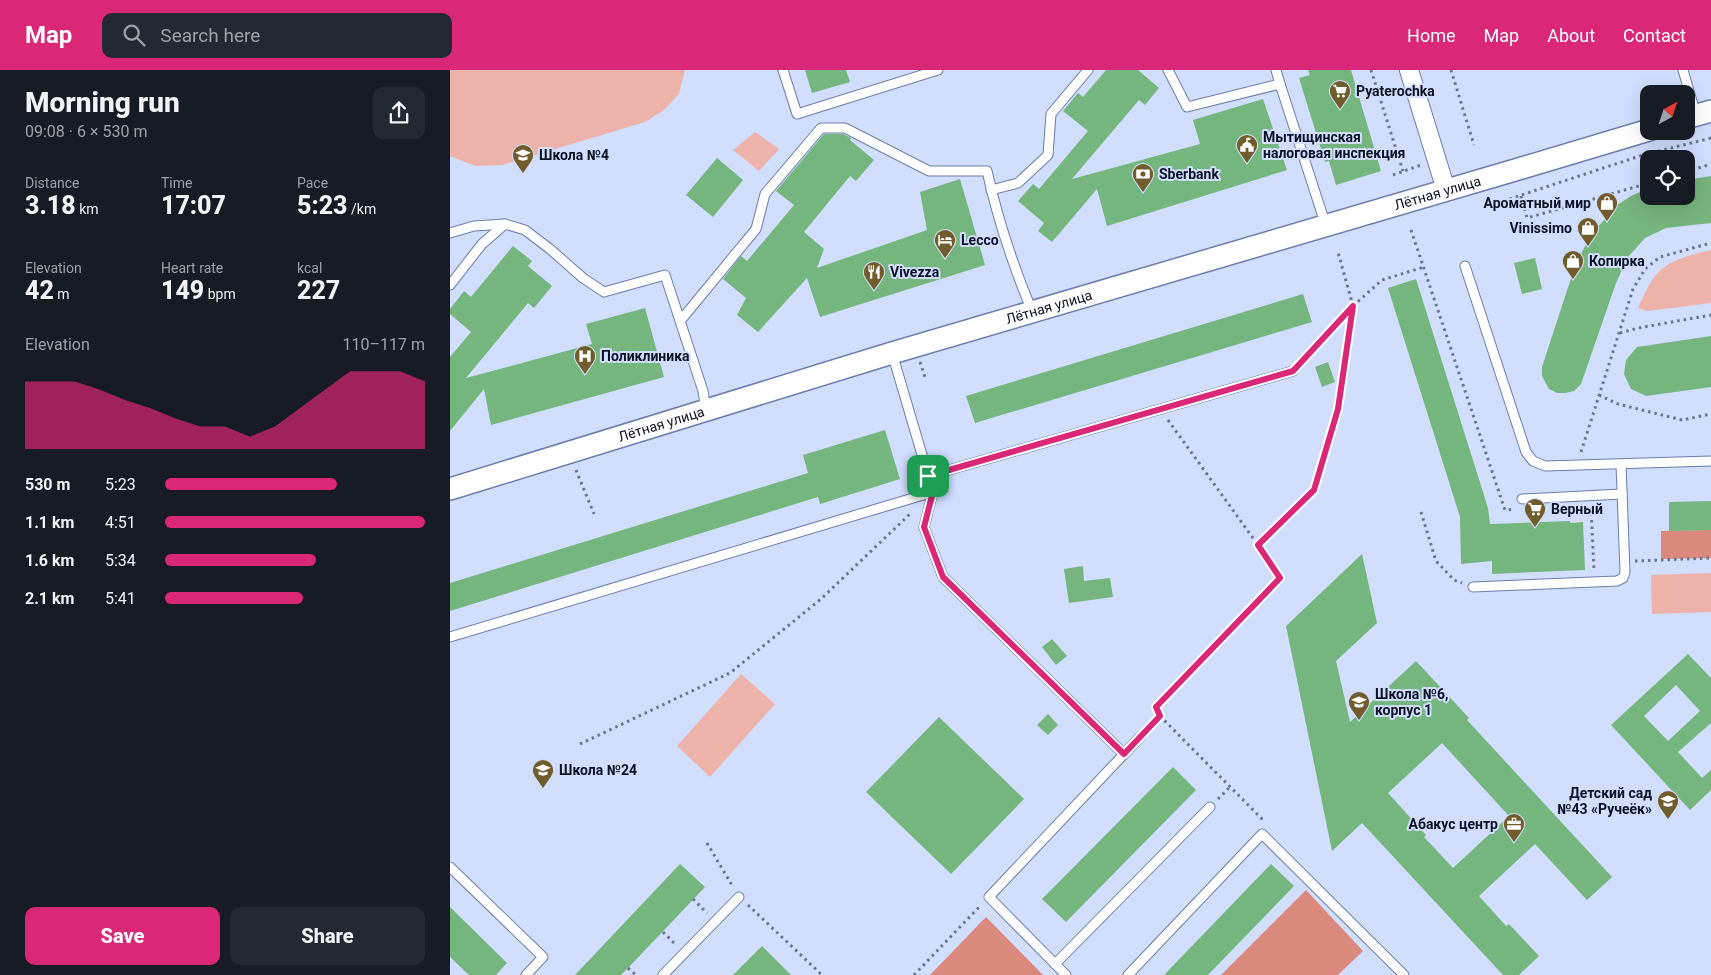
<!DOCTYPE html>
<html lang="en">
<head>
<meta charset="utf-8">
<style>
  :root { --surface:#171b24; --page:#242831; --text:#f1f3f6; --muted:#9ea1a6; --accent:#db2777 }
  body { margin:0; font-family:Roboto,sans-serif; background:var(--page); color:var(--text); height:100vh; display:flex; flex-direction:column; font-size:19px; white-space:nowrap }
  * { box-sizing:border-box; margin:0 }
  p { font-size:16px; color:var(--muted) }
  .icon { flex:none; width:28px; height:28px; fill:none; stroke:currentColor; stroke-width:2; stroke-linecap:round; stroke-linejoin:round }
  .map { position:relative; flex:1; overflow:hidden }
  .details { display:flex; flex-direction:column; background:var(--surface); width:450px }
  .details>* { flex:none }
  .needle { width:32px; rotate:40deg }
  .tools { position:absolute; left:1190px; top:15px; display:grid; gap:10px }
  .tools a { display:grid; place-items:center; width:55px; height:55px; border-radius:10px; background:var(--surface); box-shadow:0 5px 20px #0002; font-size:25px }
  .pin { position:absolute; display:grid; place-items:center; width:42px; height:42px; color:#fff; margin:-21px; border-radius:10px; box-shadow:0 2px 8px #0006 }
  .round { display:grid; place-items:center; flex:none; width:52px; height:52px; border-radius:10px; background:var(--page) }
  .headline { display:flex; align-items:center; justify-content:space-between; height:85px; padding:0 25px }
  h1 { font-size:28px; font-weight:800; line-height:38px }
  .metrics { display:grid; grid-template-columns:repeat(3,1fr); gap:8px; height:85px; padding:5px 25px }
  .metrics div { display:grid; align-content:center }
  .metrics b { font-size:25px; font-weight:800 }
  .metrics small { font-size:14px; font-weight:400 }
  .metrics p { font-size:14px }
  .chart { height:140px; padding:10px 25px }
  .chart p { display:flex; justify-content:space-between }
  .chart svg { width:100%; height:90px; margin-top:5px; fill:var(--accent); opacity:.7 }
  .action { display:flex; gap:10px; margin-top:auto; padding:10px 25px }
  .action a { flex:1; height:58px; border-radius:10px; background:var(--accent); color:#fff; font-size:20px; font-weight:800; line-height:58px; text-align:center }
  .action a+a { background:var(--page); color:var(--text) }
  ul { padding:0 25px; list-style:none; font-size:16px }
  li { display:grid; grid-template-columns:80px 60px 1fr; align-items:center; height:38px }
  li i { height:12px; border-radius:6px; background:var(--accent) }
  header { display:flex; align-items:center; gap:30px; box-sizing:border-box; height:70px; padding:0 25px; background:var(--accent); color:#fff }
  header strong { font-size:24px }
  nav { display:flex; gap:28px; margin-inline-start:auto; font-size:18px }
  .search { width:350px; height:45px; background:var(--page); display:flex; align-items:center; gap:12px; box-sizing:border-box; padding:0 18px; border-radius:10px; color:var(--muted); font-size:19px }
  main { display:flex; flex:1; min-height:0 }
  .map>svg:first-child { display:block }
</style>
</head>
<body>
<header>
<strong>Map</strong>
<div class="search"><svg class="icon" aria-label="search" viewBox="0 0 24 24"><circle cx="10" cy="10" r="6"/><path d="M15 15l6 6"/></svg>Search here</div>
<nav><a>Home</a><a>Map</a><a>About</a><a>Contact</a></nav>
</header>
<main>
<section class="details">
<div class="headline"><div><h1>Morning run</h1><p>09:08 · 6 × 530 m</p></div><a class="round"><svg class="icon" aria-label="share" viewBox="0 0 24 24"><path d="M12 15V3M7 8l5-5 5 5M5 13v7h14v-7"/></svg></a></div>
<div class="metrics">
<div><p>Distance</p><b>3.18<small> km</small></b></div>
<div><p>Time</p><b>17:07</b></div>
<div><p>Pace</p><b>5:23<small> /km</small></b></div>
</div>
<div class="metrics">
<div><p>Elevation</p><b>42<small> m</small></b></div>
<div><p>Heart rate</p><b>149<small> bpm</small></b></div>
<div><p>kcal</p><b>227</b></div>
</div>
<div class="chart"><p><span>Elevation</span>110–117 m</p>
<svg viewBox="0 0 160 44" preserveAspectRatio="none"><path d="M0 44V11L10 11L20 11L30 15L40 20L50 24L60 29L70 33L80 33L90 38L100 33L110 24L120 15L130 6L140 6L150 6L160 11V44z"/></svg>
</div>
<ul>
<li><b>530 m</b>5:23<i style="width:66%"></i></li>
<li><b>1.1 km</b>4:51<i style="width:100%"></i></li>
<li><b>1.6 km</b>5:34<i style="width:58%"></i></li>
<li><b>2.1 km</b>5:41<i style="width:53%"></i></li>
</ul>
<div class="action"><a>Save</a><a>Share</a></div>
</section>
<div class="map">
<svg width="1261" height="905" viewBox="0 0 1261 905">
  <rect width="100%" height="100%" fill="#d1defe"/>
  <g fill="#edb3ab">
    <polygon points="0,0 235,0 229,24 214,40 195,52 52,95 25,96 0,86"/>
    <polygon points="305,62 329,79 309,101 283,80"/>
    <path d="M 1261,180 L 1261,233 L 1198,241 L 1188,238 C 1194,225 1201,207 1213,198 C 1224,189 1247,183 1261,180 Z"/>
    <polygon points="1261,503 1261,542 1202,544 1201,505"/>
    <polygon points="291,604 325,634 260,707 227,676"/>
  </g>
  <g fill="#db887d">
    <polygon points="1261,460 1261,488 1211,489 1211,461"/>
    <polygon points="856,820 913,881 888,905 771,905"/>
    <polygon points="536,847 593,905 480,905"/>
  </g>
  <g fill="#75b57e" fill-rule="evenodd">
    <polygon points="355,0 396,0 400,12 362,23"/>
    <polygon points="656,0 688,0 709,18 695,35 689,30 622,109 750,74 743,50 813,29 837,100 657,156 647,119 602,172 588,161 594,153 568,131 583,114 589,119 638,61 613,41 628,23 633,27"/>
    <polygon points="858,0 901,0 931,101 886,115 879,91 875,92 849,8 860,5"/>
    <polygon points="374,64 393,64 401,68 400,70 424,90 406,111 400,106 354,162 374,179 367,198 477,160 470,122 510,109 535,195 370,247 357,208 308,262 287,245 296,228 273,209 291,186 297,191 344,135 326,121"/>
    <polygon points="267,88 293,110 263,147 236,125"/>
    <polygon points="1261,106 1261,153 1216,158 1195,168 1178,187 1166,213 1131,314 1124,321 1115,323 1107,323 1099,319 1092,306 1092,297 1126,193 1141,165 1167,135 1181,126 1199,118 1199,126 1236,126 1236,110"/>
    <polygon points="63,176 82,191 78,196 102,216 84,238 78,233 16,308 142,274 136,254 195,238 214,307 41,355 34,319 0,361 0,287 21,262 0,244 0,239 14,221 21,227"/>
    <polygon points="1085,188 1092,219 1072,224 1064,193"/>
    <polygon points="966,209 1038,438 1040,454 1120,451 1120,453 1133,452 1135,500 1042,504 1042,491 1011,494 1010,447 938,218"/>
    <polygon points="853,224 862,252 525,353 516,326"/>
    <polygon points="1261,266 1261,317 1196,326 1181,319 1174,304 1176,290 1187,277"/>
    <polygon points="878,292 885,312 872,317 865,297"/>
    <polygon points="435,360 450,409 370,434 368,427 0,541 0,513 358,403 353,385"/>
    <polygon points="1261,431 1261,460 1219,461 1219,432"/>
    <path d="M 912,484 L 927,553 L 886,591 L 900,652 L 966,591 L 1019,648 L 1017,650 L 1162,807 L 1137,830 L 1085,774 L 1029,826 L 1056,856 L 1059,854 L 1089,886 L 1069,905 L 1053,905 L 912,753 L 882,781 L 836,556 ZM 992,673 L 1059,746 L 1003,798 L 974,767 L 976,765 L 938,723 Z"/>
    <polygon points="633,496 634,511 660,508 663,527 619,533 614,499"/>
    <polygon points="602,569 617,586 606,595 592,577"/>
    <path d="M 1238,584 L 1261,608 L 1261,653 L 1228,682 L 1252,708 L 1261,700 L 1261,720 L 1240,740 L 1161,655 ZM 1226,615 L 1250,641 L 1218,671 L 1194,646 Z"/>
    <polygon points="598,644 608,655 598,665 587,655"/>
    <polygon points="489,647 574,729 501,804 416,722"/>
    <polygon points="723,697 746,720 616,852 592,829"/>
    <polygon points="230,794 255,817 178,898 171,905 125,905"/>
    <polygon points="821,794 844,816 758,905 714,905"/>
    <polygon points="0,837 57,893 46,905 19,905 0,887"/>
    <polygon points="312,876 341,905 283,905"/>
  </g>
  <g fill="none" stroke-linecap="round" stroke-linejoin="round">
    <g stroke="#6a7dad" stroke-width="11">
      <g id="service">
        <polyline points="333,0 347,44 488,0"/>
        <polyline points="718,0 737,37 830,14 876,156"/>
        <polyline points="826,0 830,14"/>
        <polyline points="1233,0 1246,45"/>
        <polyline points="541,120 568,113 598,85 601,44 638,0"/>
        <polyline points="0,163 24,156 55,154"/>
        <polyline points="1015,196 1076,382 1083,391 1095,396 1261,391"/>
        <polyline points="0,215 32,174 55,154 75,160 100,179 133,208 154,222 215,205 253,321 256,340"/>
        <path d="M 231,250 L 306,159 L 315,124 L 371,58 L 395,58 L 479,101 L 537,101 C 547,146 564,198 582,241"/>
        <polyline points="442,283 483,422 474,457 493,507 674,684 691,666"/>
        <polyline points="478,406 843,301"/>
        <polyline points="1072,429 1172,424"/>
        <polyline points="1023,517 1167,511 1173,508 1175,502 1171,394"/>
        <polyline points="0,567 483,422"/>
        <polyline points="0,797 93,887 76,905"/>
        <polyline points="605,894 760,737"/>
        <polyline points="213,905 289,827"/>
        <polyline points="616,905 539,827 674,684"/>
        <polyline points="678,905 812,764 954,905"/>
      </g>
    </g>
    <g stroke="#6a7dad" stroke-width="20">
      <polyline id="minor" points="959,0 996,120"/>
    </g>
    <g stroke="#6a7dad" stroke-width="24">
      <g id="tertiary">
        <polyline points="1236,48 1261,41"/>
        <path id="s1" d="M 0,419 L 442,283 L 1072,98 L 1199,60"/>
      </g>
    </g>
    <g stroke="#6b748d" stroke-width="3" stroke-dasharray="2.5 4" stroke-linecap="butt">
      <polyline points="921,0 953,101"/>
      <polyline points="1001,0 1024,75"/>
      <polyline points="1236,102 1261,94"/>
      <polyline points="943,105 971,95"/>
      <polyline points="1071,126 1077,148 1199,113"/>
      <polyline points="1041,135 1193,85 1261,68"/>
      <polyline points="961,160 1055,440 1065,439"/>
      <polyline points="1170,263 1188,258 1261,245"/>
      <polyline points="470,292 475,307"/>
      <polyline points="850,293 903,236 932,210 974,197"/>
      <polyline points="1149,325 1168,334 1232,350 1261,344"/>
      <polyline points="718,350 808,475"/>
      <polyline points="1131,382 1183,219 1195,199 1210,187 1261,173"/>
      <polyline points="126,400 144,444"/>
      <polyline points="1141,437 1144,500"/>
      <polyline points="971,442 986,491 1004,510 1012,513"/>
      <polyline points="1185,491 1261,488"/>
      <polyline points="710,646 815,752"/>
      <polyline points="698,658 710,646 706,637 831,508 808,475 864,420 887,339 903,236 888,182"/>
      <polyline points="130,674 280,603 371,529 462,442"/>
      <polyline points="768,729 780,717"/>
      <polyline points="257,773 283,817"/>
      <polyline points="243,829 257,843"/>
      <polyline points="298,835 372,905"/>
      <polyline points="213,862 226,875"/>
      <polyline points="178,898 186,905"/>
      <polyline points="464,905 531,835"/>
    </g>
    <use href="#service" stroke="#fff" stroke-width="9"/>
    <use href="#minor" stroke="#fff" stroke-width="18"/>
    <use href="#tertiary" stroke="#fff" stroke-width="21"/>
  </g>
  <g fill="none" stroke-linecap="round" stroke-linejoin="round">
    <g stroke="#fff" stroke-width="10">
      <polygon id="route" points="903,236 888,339 864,420 808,475 830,508 706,637 710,646 674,684 493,507 474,457 483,422 478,406 843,301"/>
    </g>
    <use href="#route" stroke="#db2777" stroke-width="6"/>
  </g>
  <defs>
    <g id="supermarket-pin" transform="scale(1.125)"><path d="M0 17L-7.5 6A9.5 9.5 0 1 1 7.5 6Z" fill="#715d2c" stroke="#d1defe"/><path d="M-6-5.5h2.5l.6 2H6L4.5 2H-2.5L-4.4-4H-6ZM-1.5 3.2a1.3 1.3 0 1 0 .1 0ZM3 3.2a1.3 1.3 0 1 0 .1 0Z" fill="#fff"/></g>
    <g id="civic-pin" transform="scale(1.125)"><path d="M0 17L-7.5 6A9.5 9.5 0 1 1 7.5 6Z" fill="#715d2c" stroke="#d1defe"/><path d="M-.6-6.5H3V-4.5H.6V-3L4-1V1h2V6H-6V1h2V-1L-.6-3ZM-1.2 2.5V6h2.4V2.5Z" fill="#fff"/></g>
    <g id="school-pin" transform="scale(1.125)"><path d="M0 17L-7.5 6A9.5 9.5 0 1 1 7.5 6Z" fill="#715d2c" stroke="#d1defe"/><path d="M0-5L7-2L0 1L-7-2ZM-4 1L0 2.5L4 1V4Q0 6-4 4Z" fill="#fff"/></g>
    <g id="bank-pin" transform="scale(1.125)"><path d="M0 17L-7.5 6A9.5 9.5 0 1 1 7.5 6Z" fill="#715d2c" stroke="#d1defe"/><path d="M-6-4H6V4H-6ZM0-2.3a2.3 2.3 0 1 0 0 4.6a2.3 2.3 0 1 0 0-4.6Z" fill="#fff"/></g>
    <g id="shop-pin" transform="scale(1.125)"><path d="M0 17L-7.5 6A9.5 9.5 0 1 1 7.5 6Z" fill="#715d2c" stroke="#d1defe"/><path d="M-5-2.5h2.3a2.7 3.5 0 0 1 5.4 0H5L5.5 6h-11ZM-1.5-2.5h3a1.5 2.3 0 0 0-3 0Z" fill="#fff"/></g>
    <g id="hotel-pin" transform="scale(1.125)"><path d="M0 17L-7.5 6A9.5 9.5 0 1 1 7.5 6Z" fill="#715d2c" stroke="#d1defe"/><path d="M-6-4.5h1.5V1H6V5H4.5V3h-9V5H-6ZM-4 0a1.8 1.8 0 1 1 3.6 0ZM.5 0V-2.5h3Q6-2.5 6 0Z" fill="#fff"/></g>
    <g id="restaurant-pin" transform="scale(1.125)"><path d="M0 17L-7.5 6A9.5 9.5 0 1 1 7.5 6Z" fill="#715d2c" stroke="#d1defe"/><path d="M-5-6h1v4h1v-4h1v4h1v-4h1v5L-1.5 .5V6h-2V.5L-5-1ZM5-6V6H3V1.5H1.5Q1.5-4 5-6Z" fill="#fff"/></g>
    <g id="hospital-pin" transform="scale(1.125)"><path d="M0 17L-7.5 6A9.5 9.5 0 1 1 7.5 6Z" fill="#715d2c" stroke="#d1defe"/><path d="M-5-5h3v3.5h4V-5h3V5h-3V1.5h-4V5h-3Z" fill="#fff"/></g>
    <g id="office-pin" transform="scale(1.125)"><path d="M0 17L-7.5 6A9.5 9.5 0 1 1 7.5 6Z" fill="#715d2c" stroke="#d1defe"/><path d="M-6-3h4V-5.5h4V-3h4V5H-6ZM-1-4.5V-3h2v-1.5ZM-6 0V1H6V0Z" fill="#fff"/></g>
  </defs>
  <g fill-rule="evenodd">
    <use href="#supermarket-pin" x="890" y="21"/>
    <use href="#civic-pin" x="797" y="75"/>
    <use href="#school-pin" x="73" y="85"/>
    <use href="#bank-pin" x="693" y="104"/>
    <use href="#shop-pin" x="1157" y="133"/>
    <use href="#shop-pin" x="1138" y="158"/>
    <use href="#hotel-pin" x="495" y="170"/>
    <use href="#shop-pin" x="1123" y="191"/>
    <use href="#restaurant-pin" x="424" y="202"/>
    <use href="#hospital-pin" x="135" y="286"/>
    <use href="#supermarket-pin" x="1085" y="439"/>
    <use href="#school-pin" x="909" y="632"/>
    <use href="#school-pin" x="93" y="700"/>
    <use href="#school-pin" x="1218" y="731"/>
    <use href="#office-pin" x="1064" y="754"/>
  </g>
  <g text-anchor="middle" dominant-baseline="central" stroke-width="4" stroke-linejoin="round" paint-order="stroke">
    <g font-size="14" font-weight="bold" fill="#0d1326" stroke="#d1defe" text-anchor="start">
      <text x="906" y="21">Pyaterochka</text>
      <text x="813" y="67">Мытищинская<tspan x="813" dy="16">налоговая инспекция</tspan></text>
      <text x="89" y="85">Школа №4</text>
      <text x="709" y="104">Sberbank</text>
      <text x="1141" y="133" text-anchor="end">Ароматный мир</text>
      <text x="1122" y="158" text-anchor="end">Vinissimo</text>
      <text x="511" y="170">Lecco</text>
      <text x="1139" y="191">Копирка</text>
      <text x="440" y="202">Vivezza</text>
      <text x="151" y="286">Поликлиника</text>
      <text x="1101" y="439">Верный</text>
      <text x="925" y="624">Школа №6,<tspan x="925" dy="16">корпус 1</tspan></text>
      <text x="109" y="700">Школа №24</text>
      <text x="1202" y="723" text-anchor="end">Детский сад<tspan x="1202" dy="16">№43 «Ручеёк»</tspan></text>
      <text x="1048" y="754" text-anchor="end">Абакус центр</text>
    </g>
    <g font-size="14" fill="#0d1326" stroke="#d1defe">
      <text stroke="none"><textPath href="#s1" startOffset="1031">Лётная улица</textPath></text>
      <text stroke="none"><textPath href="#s1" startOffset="626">Лётная улица</textPath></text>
      <text stroke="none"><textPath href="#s1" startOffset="221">Лётная улица</textPath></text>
    </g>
  </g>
</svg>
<div class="tools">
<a><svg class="needle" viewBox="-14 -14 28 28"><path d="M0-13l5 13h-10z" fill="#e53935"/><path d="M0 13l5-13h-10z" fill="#9ea1a6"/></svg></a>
<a><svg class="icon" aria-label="locate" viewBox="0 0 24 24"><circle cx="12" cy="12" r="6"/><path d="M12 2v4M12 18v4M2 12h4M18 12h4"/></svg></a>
</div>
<div class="pin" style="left:478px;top:406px;background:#1e9e55"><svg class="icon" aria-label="arrive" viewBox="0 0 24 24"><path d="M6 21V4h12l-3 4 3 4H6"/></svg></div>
</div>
</main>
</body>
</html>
